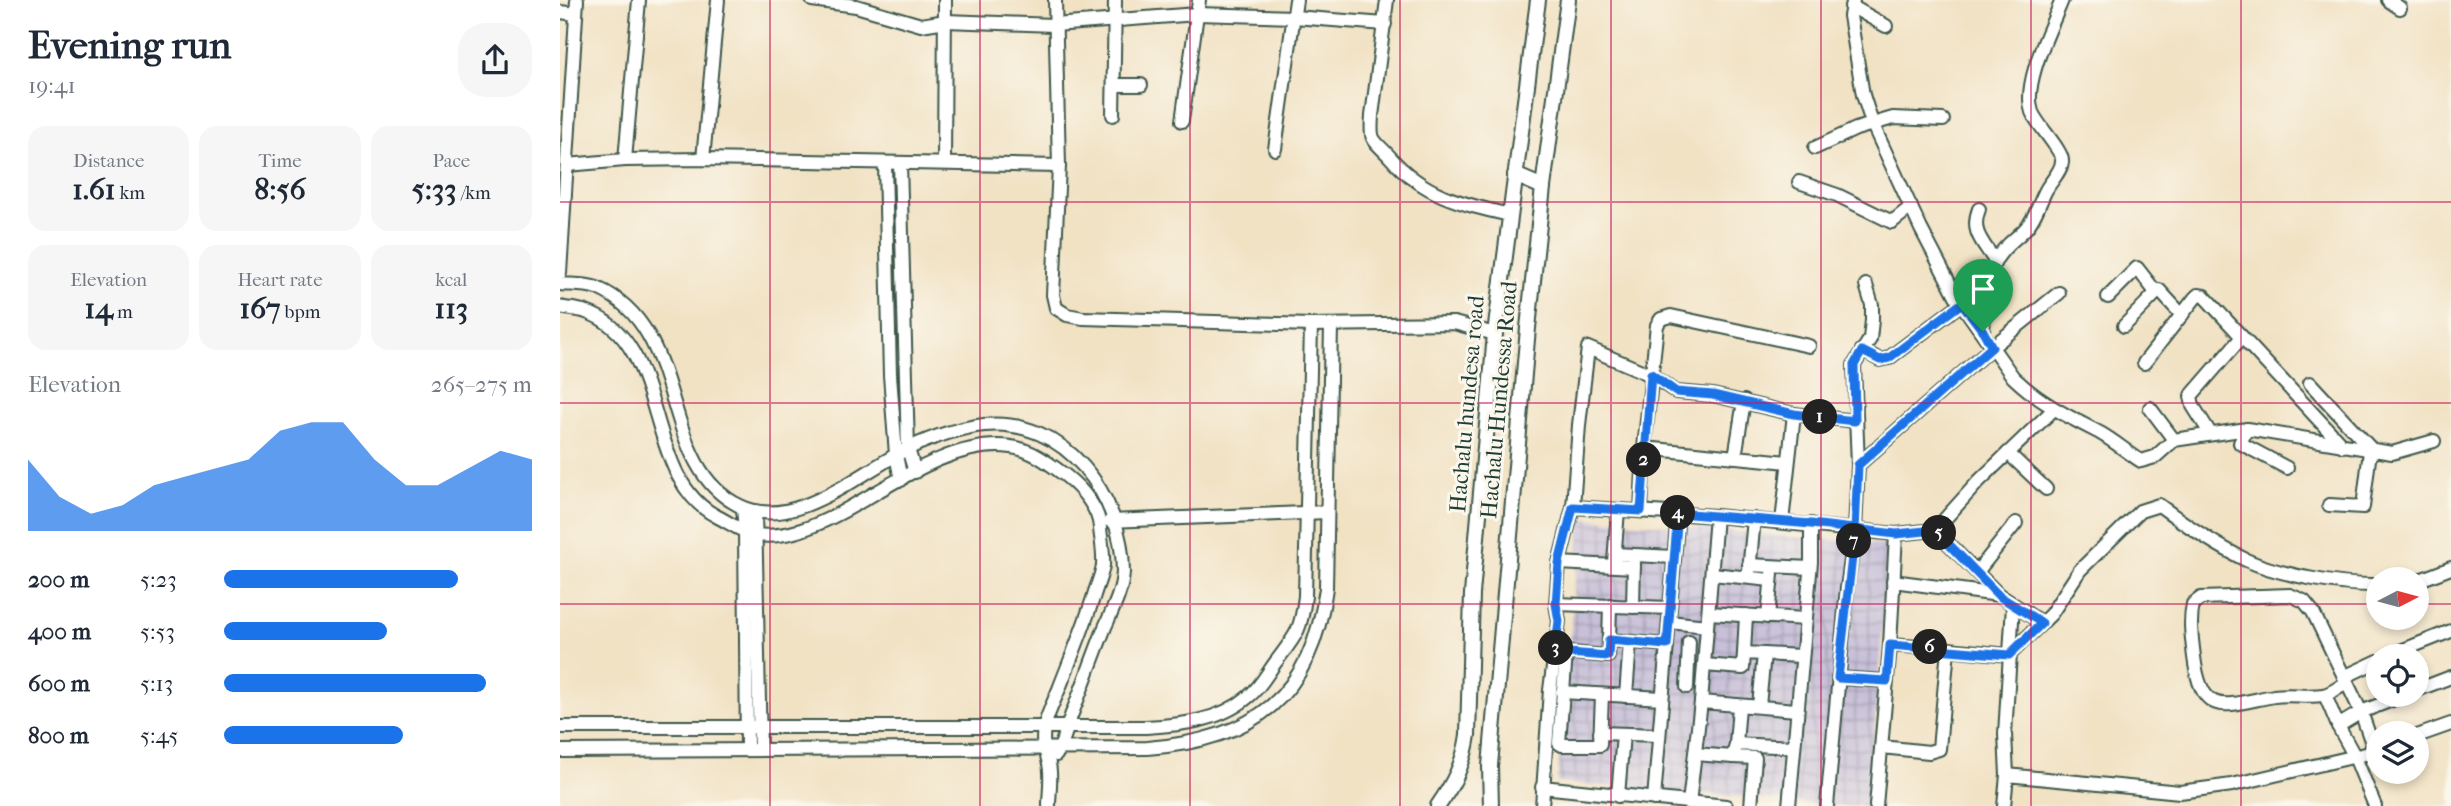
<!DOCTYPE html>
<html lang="en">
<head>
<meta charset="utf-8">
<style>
  :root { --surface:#fff; --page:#f6f6f7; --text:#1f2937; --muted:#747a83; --accent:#1a73e8 }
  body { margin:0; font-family:"IM FELL French Canon",serif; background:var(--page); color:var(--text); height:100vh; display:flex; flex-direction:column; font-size:26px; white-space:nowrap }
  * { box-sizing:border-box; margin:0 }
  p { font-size:23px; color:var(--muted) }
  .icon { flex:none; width:38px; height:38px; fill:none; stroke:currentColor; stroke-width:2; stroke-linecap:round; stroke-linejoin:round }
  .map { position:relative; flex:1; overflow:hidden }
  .sheet { display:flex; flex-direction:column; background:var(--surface); width:560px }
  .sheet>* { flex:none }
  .needle { width:46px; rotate:84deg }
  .controls { position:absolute; left:1806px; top:567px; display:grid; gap:14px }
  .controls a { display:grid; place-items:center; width:63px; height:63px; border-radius:50%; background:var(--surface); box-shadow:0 4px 10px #0003; font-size:35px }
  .pin { position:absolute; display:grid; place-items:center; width:60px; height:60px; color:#fff; margin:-72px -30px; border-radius:50% 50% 50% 0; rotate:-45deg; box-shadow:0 0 7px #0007 }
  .pin .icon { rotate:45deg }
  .km { position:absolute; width:35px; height:35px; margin:-18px; border-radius:50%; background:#222; color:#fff; font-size:19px; line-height:35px; text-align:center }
  .round { display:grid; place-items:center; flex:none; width:74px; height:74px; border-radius:28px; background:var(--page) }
  .headline { display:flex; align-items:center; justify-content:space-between; height:119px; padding:0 28px }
  h1 { font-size:38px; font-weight:700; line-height:52px }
  .stats { display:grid; grid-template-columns:repeat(3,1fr); gap:10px; height:119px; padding:7px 28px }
  .stats div { display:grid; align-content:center; border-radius:18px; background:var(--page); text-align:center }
  .stats b { font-size:30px; font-weight:700 }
  .stats small { font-size:19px; font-weight:400 }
  .stats p { font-size:19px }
  .chart { height:196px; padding:14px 28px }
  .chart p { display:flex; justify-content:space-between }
  .chart svg { width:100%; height:126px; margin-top:7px; fill:var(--accent); opacity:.7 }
  ul { padding:0 28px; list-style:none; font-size:23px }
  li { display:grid; grid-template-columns:112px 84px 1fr; align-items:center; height:52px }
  li i { height:18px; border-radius:9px; background:var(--accent) }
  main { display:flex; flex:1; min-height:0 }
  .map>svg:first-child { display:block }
</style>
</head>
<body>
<main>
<section class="sheet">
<div class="headline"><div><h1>Evening run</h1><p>19:41</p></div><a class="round"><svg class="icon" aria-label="share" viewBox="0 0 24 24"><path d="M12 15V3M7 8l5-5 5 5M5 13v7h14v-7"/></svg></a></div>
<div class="stats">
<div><p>Distance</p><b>1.61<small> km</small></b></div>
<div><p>Time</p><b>8:56</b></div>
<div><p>Pace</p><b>5:33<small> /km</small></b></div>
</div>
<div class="stats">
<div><p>Elevation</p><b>14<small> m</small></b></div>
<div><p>Heart rate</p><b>167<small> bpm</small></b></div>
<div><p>kcal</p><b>113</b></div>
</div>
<div class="chart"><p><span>Elevation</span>265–275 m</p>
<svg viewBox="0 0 160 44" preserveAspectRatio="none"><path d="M0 44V19L10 32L20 38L30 35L40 28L50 25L60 22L70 19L80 9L90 6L100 6L110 19L120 28L130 28L140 22L150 16L160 19V44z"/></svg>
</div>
<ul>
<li><b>200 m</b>5:23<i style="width:76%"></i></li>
<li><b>400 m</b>5:53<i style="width:53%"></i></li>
<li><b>600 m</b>5:13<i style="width:85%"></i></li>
<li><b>800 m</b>5:45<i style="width:58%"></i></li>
</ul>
</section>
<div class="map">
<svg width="1891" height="806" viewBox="0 0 1891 806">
  <defs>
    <pattern id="industrial-grid" width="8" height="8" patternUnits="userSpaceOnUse" patternTransform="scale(1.75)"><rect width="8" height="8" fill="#c8c0d8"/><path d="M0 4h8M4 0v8" fill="none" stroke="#a29db0"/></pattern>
  </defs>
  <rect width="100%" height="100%" fill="#fbf7ec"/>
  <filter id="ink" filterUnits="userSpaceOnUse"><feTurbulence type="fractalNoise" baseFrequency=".0143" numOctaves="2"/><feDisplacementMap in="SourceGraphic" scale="14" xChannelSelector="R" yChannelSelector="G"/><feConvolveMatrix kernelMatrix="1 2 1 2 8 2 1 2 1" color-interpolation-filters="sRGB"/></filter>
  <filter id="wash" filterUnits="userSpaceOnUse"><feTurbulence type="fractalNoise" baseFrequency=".00686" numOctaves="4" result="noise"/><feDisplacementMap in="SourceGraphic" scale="28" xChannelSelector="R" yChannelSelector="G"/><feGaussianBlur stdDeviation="1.57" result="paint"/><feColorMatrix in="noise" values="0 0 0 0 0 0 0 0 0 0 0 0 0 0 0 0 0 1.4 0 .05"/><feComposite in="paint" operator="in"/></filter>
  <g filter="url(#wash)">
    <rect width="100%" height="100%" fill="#f1e2c4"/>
    <polygon fill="url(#industrial-grid)" points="1021,518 1329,545 1308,806 1285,806 997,782"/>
  </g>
  <g filter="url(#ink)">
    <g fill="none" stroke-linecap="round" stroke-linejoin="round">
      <g stroke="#3e564a" stroke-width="16">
        <g id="minor">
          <polyline points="252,0 296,6 361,25 386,21 494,25 637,14 734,17 825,24"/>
          <polyline points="495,0 499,166 493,295 496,308 507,315 523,318 751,325 894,323 935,334"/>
          <path d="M 827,0 L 812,116 C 810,144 813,138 830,157 C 864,196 902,204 950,215"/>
          <path d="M 1293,0 L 1290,16 L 1303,95 L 1312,123 L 1361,229 L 1396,296 L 1453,377 C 1480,403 1507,416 1540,433 C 1554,441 1567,452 1581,461 L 1595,457 L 1614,440 L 1687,429 L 1832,453 L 1874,441"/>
          <polyline points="1828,0 1840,8"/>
          <polyline points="1291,6 1326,26"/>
          <polyline points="0,12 16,14"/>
          <polyline points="554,85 581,85"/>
          <polyline points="553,115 555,0"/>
          <polyline points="622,121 639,0"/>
          <polyline points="1255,148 1296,129 1333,118 1383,120"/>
          <polyline points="715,149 736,0"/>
          <polyline points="143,159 158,0"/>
          <polyline points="65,160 79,0"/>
          <polyline points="340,163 348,449 355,472"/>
          <polyline points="384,163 385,0"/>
          <polyline points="325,164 330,375 336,455 341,480"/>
          <polyline points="7,165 65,160 143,159 499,166"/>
          <polyline points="1239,182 1277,195 1332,222 1351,207"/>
          <path d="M 1419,209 C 1410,232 1423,242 1435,261"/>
          <polyline points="0,273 17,0"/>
          <path d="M 0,284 C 11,285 26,284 37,288 C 132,329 95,465 180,506 C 234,533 303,470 349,448 C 373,437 397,428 424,425 C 506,417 563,497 563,572 C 562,592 553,609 545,627 C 534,655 524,683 513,711 C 507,725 504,743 496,755"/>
          <polyline points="1548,297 1577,268 1595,291"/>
          <path d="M 0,307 C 8,309 18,309 26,312 C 112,341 80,478 158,517 C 170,523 183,533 196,535 C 226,539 256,526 282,512 C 330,486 393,439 451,447 C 471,449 490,464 506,476 C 521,488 539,508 540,528 C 541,540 544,552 543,565 C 542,574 537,585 534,595 C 524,627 511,658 499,689 C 494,701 487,715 484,728 C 481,747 486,748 489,764 C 492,777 489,793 489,806"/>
          <polyline points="1564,326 1599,290 1622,315"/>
          <path d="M 1423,331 C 1425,307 1424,280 1437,258 C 1447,243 1455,240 1466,228 C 1476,217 1479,203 1486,190 C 1490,182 1501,172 1502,162 C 1504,152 1477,125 1472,112 C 1462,83 1491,28 1502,0"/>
          <polyline points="1302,350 1320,360 1329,358 1402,303"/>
          <polyline points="1584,363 1635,298 1638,295 1644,296 1783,446"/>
          <polyline points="1750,383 1814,452"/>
          <polyline points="1590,408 1614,440"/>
          <polyline points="1687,429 1680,443 1727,468"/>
          <polyline points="1650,433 1633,406 1631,396 1682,337"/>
          <polyline points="1084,448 1228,462"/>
          <polyline points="1448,453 1486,489"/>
          <polyline points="1175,457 1184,401"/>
          <polyline points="1298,465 1432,347 1499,293"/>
          <polyline points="1769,505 1803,507 1810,451"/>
          <polyline points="1013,507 1156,516 1336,534 1330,645 1316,806"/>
          <polyline points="183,508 185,531 187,750"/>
          <polyline points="195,511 200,750"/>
          <polyline points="1081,511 1084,448 1097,325 1101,319 1111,316 1249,346"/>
          <polyline points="550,521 767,512"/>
          <polyline points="1222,522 1234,414"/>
          <polyline points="1375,530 1419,481 1493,410"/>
          <polyline points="1336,534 1375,530 1439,595 1482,623"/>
          <polyline points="1055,554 1114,557"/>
          <polyline points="1054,562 1058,510"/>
          <polyline points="999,563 1074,567"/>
          <polyline points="1189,565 1250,568"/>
          <polyline points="1189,571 1194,519"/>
          <polyline points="1417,572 1456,523"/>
          <polyline points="1152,574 1211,580"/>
          <polyline points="1333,581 1439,595"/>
          <polyline points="1857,581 1891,568"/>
          <polyline points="996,604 1110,608"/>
          <polyline points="1073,607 1074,562"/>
          <polyline points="1149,613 1245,619"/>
          <polyline points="1208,617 1212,574"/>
          <polyline points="1109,622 1147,626"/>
          <polyline points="1049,640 1050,605"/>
          <polyline points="1330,645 1388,649"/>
          <polyline points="1000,652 1048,656 1049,640 1107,645"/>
          <polyline points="1006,653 999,743 1002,745 1040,745 1042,695"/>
          <polyline points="1184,653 1186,615"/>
          <polyline points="1828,656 1891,631"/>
          <polyline points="1144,665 1183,668 1184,653 1241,656"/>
          <polyline points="1784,677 1818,661"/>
          <polyline points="1278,678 1327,681"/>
          <path d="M 1786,683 C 1779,687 1771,694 1763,695 C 1747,697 1730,694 1714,696 C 1665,705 1642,720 1634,657 C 1632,639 1629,622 1633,604 L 1641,598 L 1730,595 L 1744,601 L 1753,612 L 1801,712 L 1815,752"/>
          <polyline points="1127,687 1129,642"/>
          <polyline points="1857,690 1891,677"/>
          <polyline points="1002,692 1102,698"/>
          <polyline points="1765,695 1778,726 1795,757 1815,806"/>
          <polyline points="1066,696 1070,642"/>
          <polyline points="1141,702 1236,710"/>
          <polyline points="1199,706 1204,654"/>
          <polyline points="1778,726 1801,712 1845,695"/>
          <path d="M 0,727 L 586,727 C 621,725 660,721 688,697 C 699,689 707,674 715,663 C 736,635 741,632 745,596 L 751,325"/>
          <polyline points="1040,733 1099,735"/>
          <polyline points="1857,736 1891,724"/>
          <polyline points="1176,744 1179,706"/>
          <path d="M 1322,747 L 1369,752 L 1379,749 L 1388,649 L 1449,655 L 1491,614 L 1520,570 L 1580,511 L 1599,505 C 1626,525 1655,545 1686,560 C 1719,575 1782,586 1818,585"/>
          <path d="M 0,751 L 587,748 C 694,740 752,697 766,588 L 771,326"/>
          <polyline points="1135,754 1173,757 1176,744 1234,747"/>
          <polyline points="1173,757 1195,758 1191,806"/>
          <polyline points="1447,775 1445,734 1453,605"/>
          <polyline points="982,787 1166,806"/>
          <polyline points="1058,796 1063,734"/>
          <polyline points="1094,799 1118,513"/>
          <polyline points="1129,803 1141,702 1156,516"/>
          <polyline points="982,806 990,690 999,621 996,604 999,563 1013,507 1019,425 1028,348 1091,375 1116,392 1153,395 1234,414 1295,421"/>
          <polyline points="1229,806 1251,562 1251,524"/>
          <polyline points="1267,806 1287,588 1295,531 1298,465 1294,365 1310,339 1312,320 1312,305 1306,285"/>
          <polyline points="1444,806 1447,775 1620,792 1672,785 1818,751"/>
        </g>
      </g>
      <g stroke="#3e564a" stroke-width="18">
        <g id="major">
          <polyline points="955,175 983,187"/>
          <path d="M 878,806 C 894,783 904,763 908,735 L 912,594 L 935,334 L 978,0"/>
          <polyline points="931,806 930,766 968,328 983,187 1008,0"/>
        </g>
      </g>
      <use href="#minor" stroke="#fff" stroke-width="12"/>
      <use href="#major" stroke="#fff" stroke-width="14"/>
    </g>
  </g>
  <g fill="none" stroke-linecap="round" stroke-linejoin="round" filter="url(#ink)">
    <g stroke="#fff" stroke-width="14">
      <polyline id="route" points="1423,331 1402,303 1329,358 1320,360 1302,351 1294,365 1295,421 1234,414 1153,395 1116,392 1091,374 1081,511 1013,507 999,563 996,604 999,621 995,652 1048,656 1049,640 1107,645 1118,513 1251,524 1336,534 1375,530 1439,596 1482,623 1449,655 1330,645 1327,681 1278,678 1295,531 1298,465 1432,347 1423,331"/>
    </g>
    <use href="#route" stroke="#1a73e8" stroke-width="9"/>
  </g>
  <path fill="none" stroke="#c2185b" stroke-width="2" stroke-opacity="0.55" d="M 210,0 L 210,806M 420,0 L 420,806M 630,0 L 630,806M 840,0 L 840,806M 1051,0 L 1051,806M 1261,0 L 1261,806M 1471,0 L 1471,806M 1681,0 L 1681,806M 0,202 L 1891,202M 0,403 L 1891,403M 0,604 L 1818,604M 1857,604 L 1891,604"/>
  <g text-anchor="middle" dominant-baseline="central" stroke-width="6" stroke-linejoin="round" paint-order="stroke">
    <g font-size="23" fill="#1f3d34" stroke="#fbf7ec">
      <text transform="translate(939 400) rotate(-85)">Hachalu Hundessa Road</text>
      <text transform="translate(907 404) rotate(-85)">Hachalu hundesa road</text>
    </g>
  </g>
</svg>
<div class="controls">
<a><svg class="needle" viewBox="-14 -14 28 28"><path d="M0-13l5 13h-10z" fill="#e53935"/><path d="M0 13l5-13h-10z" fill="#747a83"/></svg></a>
<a><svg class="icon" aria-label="locate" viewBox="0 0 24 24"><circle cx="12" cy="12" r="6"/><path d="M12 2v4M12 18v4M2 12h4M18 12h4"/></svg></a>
<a><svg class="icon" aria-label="layers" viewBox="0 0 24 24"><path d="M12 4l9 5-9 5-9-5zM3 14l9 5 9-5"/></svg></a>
</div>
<div class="pin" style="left:1423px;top:331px;background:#1e9e55"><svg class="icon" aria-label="arrive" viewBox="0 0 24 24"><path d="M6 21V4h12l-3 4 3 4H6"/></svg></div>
<b class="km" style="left:1260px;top:417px">1</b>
<b class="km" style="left:1084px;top:460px">2</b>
<b class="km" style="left:996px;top:648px">3</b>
<b class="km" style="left:1118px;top:513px">4</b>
<b class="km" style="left:1379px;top:533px">5</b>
<b class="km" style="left:1370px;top:647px">6</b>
<b class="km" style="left:1294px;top:541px">7</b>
</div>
</main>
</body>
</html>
